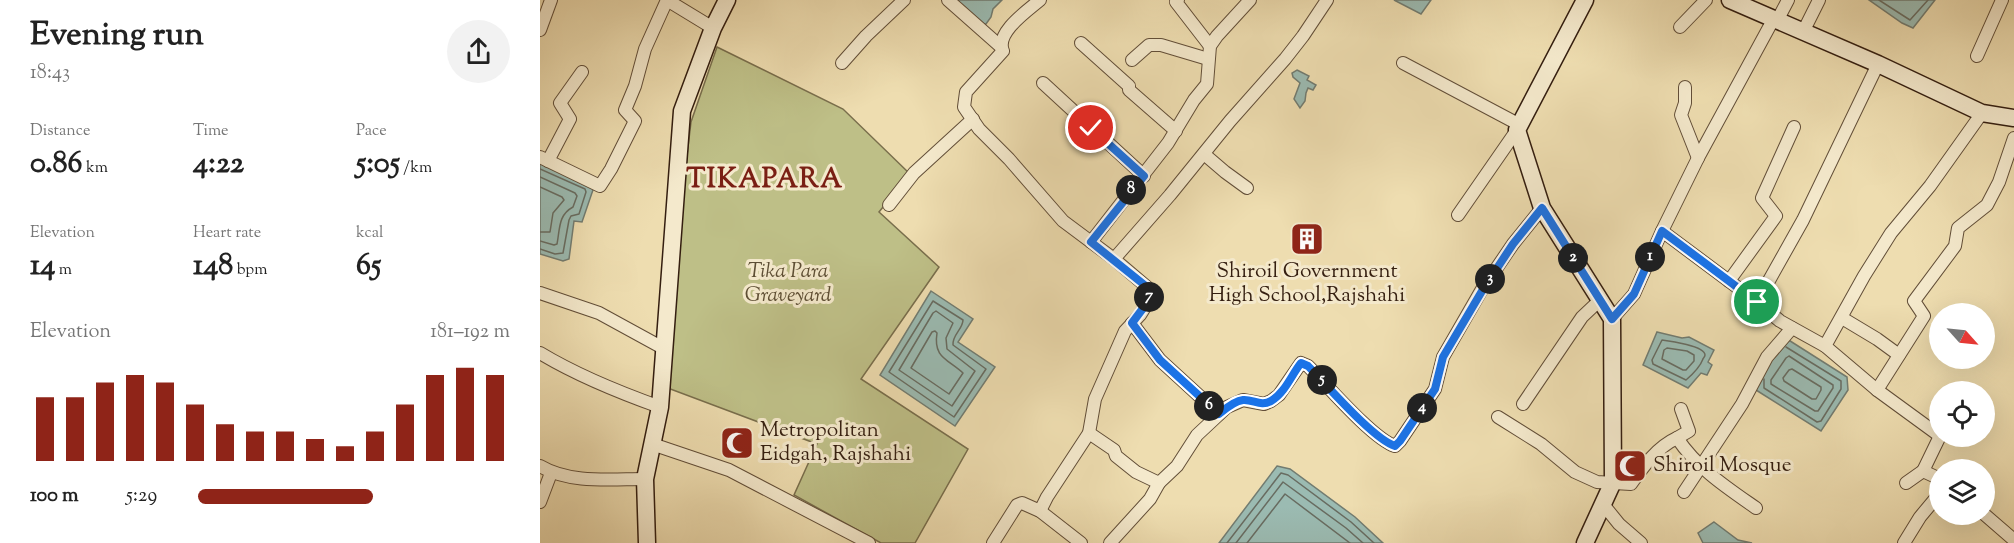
<!DOCTYPE html>
<html lang="en">
<head>
<meta charset="utf-8">
<style>
  :root { --surface:#fff; --page:#f2f2f2; --text:#222; --muted:#767676; --accent:#8f2418 }
  body { margin:0; font-family:"Sorts Mill Goudy",serif; background:var(--page); color:var(--text); height:100vh; display:flex; flex-direction:column; font-size:22px; white-space:nowrap }
  * { box-sizing:border-box; margin:0 }
  p { font-size:20px; color:var(--muted) }
  .icon { flex:none; width:33px; height:33px; fill:none; stroke:currentColor; stroke-width:2; stroke-linecap:round; stroke-linejoin:round }
  .map { position:relative; flex:1; overflow:hidden }
  .details { display:flex; flex-direction:column; background:var(--surface); width:540px }
  .details>* { flex:none }
  .needle { width:39px; rotate:117deg }
  .fabs { position:absolute; left:1389px; top:303px; display:grid; gap:12px }
  .fabs a { display:grid; place-items:center; width:66px; height:66px; border-radius:50%; background:var(--surface); box-shadow:0 6px 24px #0002; font-size:30px }
  .pin { position:absolute; display:grid; place-items:center; width:51px; height:51px; color:#fff; margin:-26px; border:3px solid #fff; border-radius:50%; box-shadow:0 2px 6px #0007 }
  .km { position:absolute; width:30px; height:30px; margin:-15px; border-radius:50%; background:#222; color:#fff; font-size:16px; line-height:30px; text-align:center }
  .round { display:grid; place-items:center; flex:none; width:63px; height:63px; border-radius:32px; background:var(--page) }
  .head { display:flex; align-items:center; justify-content:space-between; height:102px; padding:0 30px }
  h1 { font-size:33px; font-weight:800; line-height:45px }
  .stats { display:grid; grid-template-columns:repeat(3,1fr); gap:9px; height:102px; padding:6px 30px }
  .stats div { display:grid; align-content:center }
  .stats b { font-size:30px; font-weight:800 }
  .stats small { font-size:16px; font-weight:400 }
  .stats p { font-size:16px }
  .chart { height:168px; padding:12px 30px }
  .chart p { display:flex; justify-content:space-between }
  .chart svg { width:100%; height:108px; margin-top:6px; stroke:var(--accent); stroke-width:6 }
  ul { padding:0 30px; list-style:none; font-size:20px }
  li { display:grid; grid-template-columns:96px 72px 1fr; align-items:center; height:45px }
  li i { height:15px; border-radius:8px; background:var(--accent) }
  main { display:flex; flex:1; min-height:0 }
  .map>svg:first-child { display:block }
</style>
</head>
<body>
<main>
<section class="details">
<div class="head"><div><h1>Evening run</h1><p>18:43</p></div><a class="round"><svg class="icon" aria-label="share" viewBox="0 0 24 24"><path d="M12 15V3M7 8l5-5 5 5M5 13v7h14v-7"/></svg></a></div>
<div class="stats">
<div><p>Distance</p><b>0.86<small> km</small></b></div>
<div><p>Time</p><b>4:22</b></div>
<div><p>Pace</p><b>5:05<small> /km</small></b></div>
</div>
<div class="stats">
<div><p>Elevation</p><b>14<small> m</small></b></div>
<div><p>Heart rate</p><b>148<small> bpm</small></b></div>
<div><p>kcal</p><b>65</b></div>
</div>
<div class="chart"><p><span>Elevation</span>181–192 m</p>
<svg viewBox="0 0 160 44" preserveAspectRatio="none"><path d="M5 44V18M15 44V18M25 44V12M35 44V9M45 44V12M55 44V21M65 44V29M75 44V32M85 44V32M95 44V35M105 44V38M115 44V32M125 44V21M135 44V9M145 44V6M155 44V9"/></svg>
</div>
<ul>
<li><b>100 m</b>5:29<i style="width:56%"></i></li>
</ul>
</section>
<div class="map">
<svg width="1474" height="543" viewBox="0 0 1474 543">
  <rect width="100%" height="100%" fill="#eeddb0"/>
  <filter id="stains"><feTurbulence type="fractalNoise" baseFrequency=".00333" numOctaves="4"/><feColorMatrix values="0 0 0 0 .2 0 0 0 0 .09 0 0 0 0 .02 0 0 0 .5 -.17"/></filter>
  <radialGradient id="worn" r=".72"><stop offset=".6" stop-color="#630" stop-opacity="0"/><stop offset="1" stop-color="#630" stop-opacity=".3"/></radialGradient>
  <polygon fill="#bebf87" stroke="#796e4c" stroke-width="1.5" points="177,47 303,109 370,174 339,212 399,267 321,379 428,449 375,543 341,543 254,495 277,444 125,387 141,206 151,122"/>
  <g fill="#9bbbb2" stroke="#727c71" stroke-width="1.5">
    <polygon points="407,0 462,0 453,9 451,17 446,24 440,24"/>
    <polygon points="854,0 891,0 881,14"/>
    <polygon points="1329,0 1395,0 1373,28 1362,23"/>
    <polygon points="757,70 769,76 767,80 776,85 773,90 768,88 766,93 765,101 760,108 754,99 760,83 753,77 752,73"/>
    <polygon points="0,162 54,187 42,222 34,221 29,259 23,261 0,254"/>
    <polygon points="391,291 433,319 418,342 455,367 415,426 340,375"/>
    <polygon points="1117,332 1142,338 1149,337 1174,350 1168,362 1172,365 1167,375 1161,373 1148,388 1103,365"/>
    <polygon points="1247,339 1307,377 1308,390 1281,431 1216,390 1218,375"/>
    <polygon points="737,466 750,469 815,517 843,543 679,543"/>
    <polygon points="1174,522 1198,540 1212,543 1163,543 1158,533"/>
  </g>
  <g fill="none" stroke-linecap="round" stroke-linejoin="round">
    <g stroke="#686c61" stroke-width="1.5">
      <polyline points="1339,0 1370,20 1388,0"/>
      <polyline points="0,169 45,189 46,192 39,214 31,216 29,220 23,253 15,254 0,249"/>
      <path d="M 0,177 L 35,193 L 37,196 L 33,207 C 18,215 20,229 17,244 L 14,245 L 0,241"/>
      <polyline points="0,187 22,197 24,200 13,213 10,232 0,232"/>
      <path d="M 393,301 L 423,320 C 423,329 412,335 413,345 L 446,369 L 414,417 L 349,372 Z"/>
      <polygon points="396,311 413,323 406,338 407,349 435,371 412,406 359,370 393,313"/>
      <path d="M 395,331 L 397,333 C 393,358 408,359 423,373 L 409,394 L 371,368 L 392,332 Z"/>
      <path d="M 1122,340 C 1130,341 1165,346 1165,355 C 1165,357 1163,358 1163,359 C 1160,367 1153,374 1146,380 L 1113,364 L 1112,360 Z"/>
      <polygon points="1127,348 1147,351 1154,355 1154,361 1146,370 1143,370 1122,359 1124,350"/>
      <polygon points="1249,356 1293,385 1293,388 1278,411 1275,411 1231,384 1231,380 1246,358"/>
      <polygon points="1252,369 1281,387 1281,390 1276,399 1272,399 1244,381 1243,378 1249,370"/>
      <polyline points="1224,379 1224,388 1277,422 1281,421 1301,389 1301,381 1246,347"/>
      <polyline points="687,543 741,473 748,475 811,522 834,543"/>
      <polyline points="696,543 743,482 806,528 823,543"/>
      <polyline points="707,543 745,494 810,543"/>
    </g>
    <g stroke="#624e38" stroke-width="14">
      <g id="street">
        <polyline points="127,0 173,28"/>
        <polyline points="408,0 460,46"/>
        <polyline points="638,0 636,2 670,46"/>
        <polyline points="1237,21 1248,0"/>
        <polyline points="1140,27 1166,0"/>
        <polyline points="0,30 11,0"/>
        <polyline points="1263,32 1279,0"/>
        <polyline points="541,43 589,86 589,90 636,131"/>
        <polyline points="1437,56 1462,0"/>
        <polyline points="592,60 609,45 621,45 668,59"/>
        <polyline points="302,63 326,36 364,0"/>
        <polyline points="863,63 980,125"/>
        <polyline points="503,83 604,176"/>
        <polyline points="1145,87 1145,103 1141,115 1158,158"/>
        <polyline points="664,154 685,172 707,188"/>
        <polyline points="0,157 60,186 71,169 95,121 85,110 95,86 105,49 127,0"/>
        <polyline points="8,161 30,119 20,103 42,72"/>
        <polyline points="349,205 374,173 433,119"/>
        <polyline points="918,215 977,130"/>
        <polyline points="1122,231 1158,158 1233,20"/>
        <polyline points="551,242 628,143 654,100 667,84 670,46 677,36 710,0"/>
        <polyline points="574,259 630,195 690,121 745,59 763,36 787,0"/>
        <polyline points="1189,281 1236,216 1222,198 1254,127"/>
        <polyline points="0,293 59,313 123,348"/>
        <polyline points="1217,302 1263,220 1338,64"/>
        <polyline points="1302,318 1337,339 1359,355"/>
        <polyline points="1072,319 1094,294 1122,231 1217,302 1240,321 1285,346"/>
        <polyline points="592,323 620,360 679,414"/>
        <path d="M 0,353 C 38,376 78,392 120,407"/>
        <polyline points="1337,390 1384,316 1374,301 1415,246 1418,228 1447,205 1459,182 1474,138"/>
        <polyline points="983,404 1042,317 1060,300"/>
        <path d="M 958,417 L 1001,444 L 1035,472 L 1057,482 L 1091,484 C 1103,467 1117,447 1137,438 C 1158,469 1186,487 1216,508"/>
        <path d="M 549,433 L 574,450 L 576,456 L 596,472 L 619,483 L 637,466 L 657,435 L 687,407 L 703,400 L 724,404 L 731,401 L 739,395 L 761,363 L 768,366 C 786,384 833,439 855,446 L 860,441 L 895,389 L 903,357 L 941,291 L 973,244 L 1002,208"/>
        <polyline points="1400,436 1337,390 1285,346 1324,276 1351,233 1390,186 1442,113"/>
        <polyline points="1137,438 1149,431 1141,409"/>
        <polyline points="112,444 189,470 329,543"/>
        <path d="M 0,466 C 30,484 71,479 105,479"/>
        <polyline points="1383,471 1400,436"/>
        <polyline points="1366,483 1383,471 1400,479"/>
        <polyline points="1144,492 1202,404 1227,357 1252,328"/>
        <polyline points="0,502 11,473"/>
        <polyline points="1062,503 1079,524 1101,543"/>
        <path d="M 500,511 L 507,497 L 549,433 L 555,399 L 585,331 L 600,315 L 610,299 L 607,287 L 574,259 L 523,221 L 469,159 L 439,129 L 424,107 L 426,92 L 463,51 C 455,33 487,11 500,0"/>
        <polyline points="1444,514 1474,540"/>
        <polyline points="453,543 477,505 482,503 500,511 541,543"/>
        <polyline points="570,543 610,499 619,483"/>
        <polyline points="1364,543 1380,517 1400,493"/>
      </g>
    </g>
    <g stroke="#341e10" stroke-width="19">
      <g id="secondary">
        <polyline points="1190,0 1338,64 1442,113 1474,118"/>
        <polyline points="107,543 105,479 120,407 142,111 173,28 187,0"/>
        <polyline points="1045,543 1073,482 1072,319 1002,208 977,130 1045,0"/>
      </g>
    </g>
    <use href="#street" stroke="#f4e9cc" stroke-width="12"/>
    <use href="#secondary" stroke="#f4e9cc" stroke-width="16"/>
  </g>
  <g fill="none" stroke-linecap="round" stroke-linejoin="round">
    <g stroke="#fff" stroke-width="12">
      <path id="route" d="M 551,128 L 604,176 L 551,242 L 607,287 L 610,299 L 592,323 L 620,360 L 679,414 C 685,409 694,401 703,400 C 713,399 721,407 731,401 C 745,393 752,374 761,363 L 768,366 C 786,384 833,439 855,446 L 860,441 L 895,389 L 903,357 L 942,291 L 973,244 L 1002,208 L 1072,319 L 1094,294 L 1122,231 L 1217,302"/>
    </g>
    <use href="#route" stroke="#1a73e8" stroke-width="8"/>
  </g>
  <defs>
    <g id="building-square" transform="scale(1.725)"><rect x="-9" y="-9" width="18" height="18" rx="4" fill="#8f2418" stroke="#f4e9cc"/><path d="M-4-6H4V6H1V3H-1V6H-4ZM-2.5-4.3h1.7v1.8h-1.7ZM.8-4.3h1.7v1.8H.8ZM-2.5-1h1.7V.8h-1.7ZM.8-1h1.7V.8H.8Z" fill="#fff"/></g>
    <g id="mosque-square" transform="scale(1.725)"><rect x="-9" y="-9" width="18" height="18" rx="4" fill="#8f2418" stroke="#f4e9cc"/><path d="M3.5-4.9A6 6 0 1 0 3.5 4.9A5 5 0 1 1 3.5-4.9Z" fill="#fff"/></g>
  </defs>
  <g fill-rule="evenodd">
    <use href="#building-square" x="767" y="239"/>
    <use href="#mosque-square" x="197" y="443"/>
    <use href="#mosque-square" x="1090" y="466"/>
  </g>
  <g text-anchor="middle" dominant-baseline="central" stroke-width="6" stroke-linejoin="round" paint-order="stroke">
    <g font-size="21" font-style="italic" fill="#5d4e34" stroke="#f4e9cc">
      <text x="248" y="272">Tika Para<tspan x="248" dy="24">Graveyard</tspan></text>
    </g>
    <g font-size="21" fill="#341e10" stroke="#f4e9cc" text-anchor="start">
      <text x="767" y="272" text-anchor="middle">Shiroil Government<tspan x="767" dy="24">High School,Rajshahi</tspan></text>
      <text x="220" y="431">Metropolitan<tspan x="220" dy="24">Eidgah, Rajshahi</tspan></text>
      <text x="1113" y="466">Shiroil Mosque</text>
    </g>
    <g font-size="27" font-weight="bold" letter-spacing="1.5" fill="#7a1f14" stroke="#f4e9cc">
      <text x="225" y="180">TIKAPARA</text>
    </g>
  </g>
  <rect width="100%" height="100%" filter="url(#stains)"/>
  <rect width="100%" height="100%" fill="url(#worn)"/>
</svg>
<div class="fabs">
<a><svg class="needle" viewBox="-14 -14 28 28"><path d="M0-13l5 13h-10z" fill="#e53935"/><path d="M0 13l5-13h-10z" fill="#767676"/></svg></a>
<a><svg class="icon" aria-label="locate" viewBox="0 0 24 24"><circle cx="12" cy="12" r="6"/><path d="M12 2v4M12 18v4M2 12h4M18 12h4"/></svg></a>
<a><svg class="icon" aria-label="layers" viewBox="0 0 24 24"><path d="M12 4l9 5-9 5-9-5zM3 14l9 5 9-5"/></svg></a>
</div>
<div class="pin" style="left:1217px;top:302px;background:#1e9e55"><svg class="icon" aria-label="arrive" viewBox="0 0 24 24"><path d="M6 21V4h12l-3 4 3 4H6"/></svg></div>
<div class="pin" style="left:551px;top:128px;background:#d93025"><svg class="icon" aria-label="check" viewBox="0 0 24 24"><path d="M5 12l5 5 9-10"/></svg></div>
<b class="km" style="left:1110px;top:257px">1</b>
<b class="km" style="left:1033px;top:258px">2</b>
<b class="km" style="left:950px;top:279px">3</b>
<b class="km" style="left:882px;top:408px">4</b>
<b class="km" style="left:782px;top:380px">5</b>
<b class="km" style="left:669px;top:406px">6</b>
<b class="km" style="left:609px;top:297px">7</b>
<b class="km" style="left:591px;top:190px">8</b>
</div>
</main>
</body>
</html>
